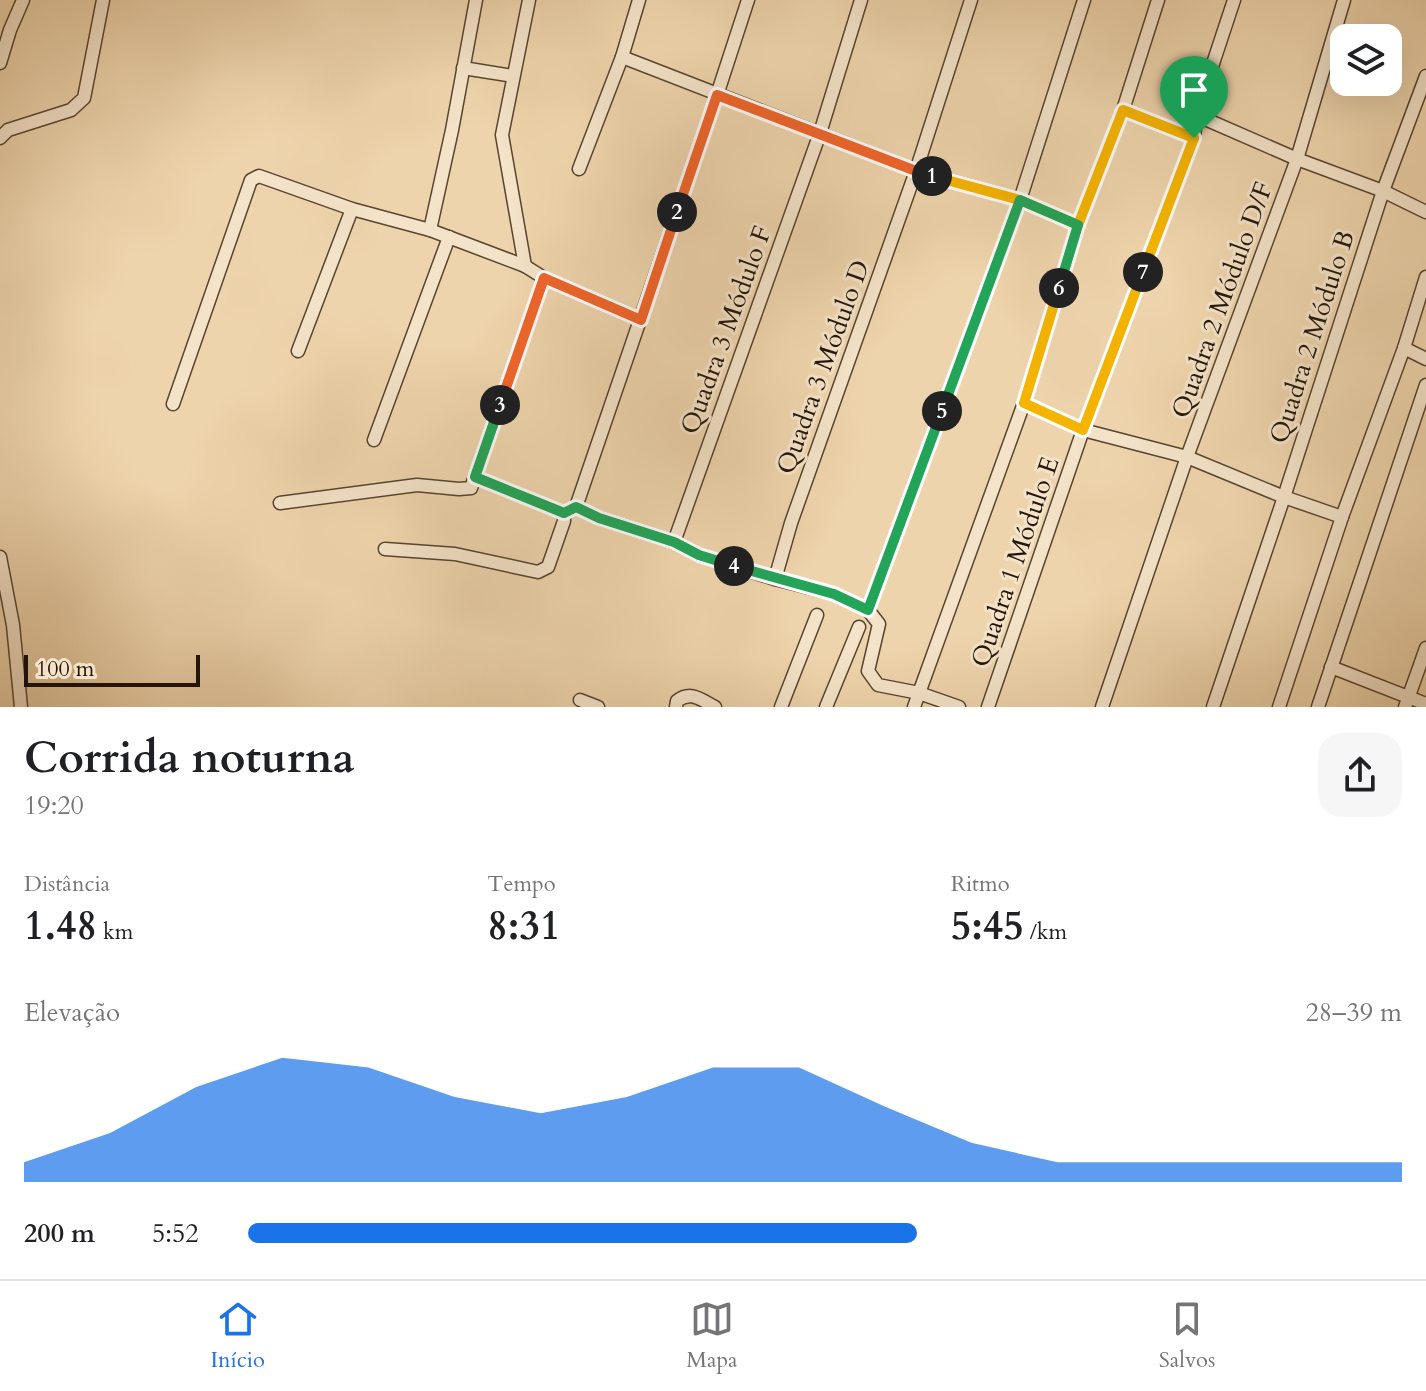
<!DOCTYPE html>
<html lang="pt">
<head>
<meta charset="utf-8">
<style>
  :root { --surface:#fff; --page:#f6f6f6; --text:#202124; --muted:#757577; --line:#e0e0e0; --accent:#1a73e8 }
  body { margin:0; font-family:Cardo,serif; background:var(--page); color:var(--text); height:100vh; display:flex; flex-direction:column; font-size:30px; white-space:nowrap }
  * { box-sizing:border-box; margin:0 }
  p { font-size:26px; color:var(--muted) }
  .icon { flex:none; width:44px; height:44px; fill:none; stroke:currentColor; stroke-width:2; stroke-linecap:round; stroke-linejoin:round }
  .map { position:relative; height:707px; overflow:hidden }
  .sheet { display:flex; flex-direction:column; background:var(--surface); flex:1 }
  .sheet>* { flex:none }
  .controls { position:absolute; left:1330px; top:24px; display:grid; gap:16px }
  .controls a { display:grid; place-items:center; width:72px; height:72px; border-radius:16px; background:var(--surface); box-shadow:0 8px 32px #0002; font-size:40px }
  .scale { position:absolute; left:24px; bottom:20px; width:176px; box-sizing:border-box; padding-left:8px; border:4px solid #231507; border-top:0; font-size:22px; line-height:28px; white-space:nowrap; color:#231507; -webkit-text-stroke:6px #f4e3c9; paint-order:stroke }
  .pin { position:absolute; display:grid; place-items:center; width:68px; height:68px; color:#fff; margin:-82px -34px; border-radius:50% 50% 50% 0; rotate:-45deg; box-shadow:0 0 8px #0007 }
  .pin .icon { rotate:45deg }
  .km { position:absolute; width:40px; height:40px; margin:-20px; border-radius:50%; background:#222; color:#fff; font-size:22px; line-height:40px; text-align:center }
  .round { display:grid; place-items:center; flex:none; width:84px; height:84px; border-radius:24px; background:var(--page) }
  .head { display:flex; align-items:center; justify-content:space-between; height:136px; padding:0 24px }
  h1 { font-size:44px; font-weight:700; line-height:60px }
  .figures { display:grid; grid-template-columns:repeat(3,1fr); gap:12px; height:136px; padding:8px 24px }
  .figures div { display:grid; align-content:center }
  .figures b { font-size:40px; font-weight:700 }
  .figures small { font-size:22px; font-weight:400 }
  .figures p { font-size:22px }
  .chart { height:224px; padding:16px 24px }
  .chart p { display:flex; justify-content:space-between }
  .chart svg { width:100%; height:144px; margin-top:8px; fill:var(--accent); opacity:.7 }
  ul { padding:0 24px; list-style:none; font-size:26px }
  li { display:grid; grid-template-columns:128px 96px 1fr; align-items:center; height:60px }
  li i { height:20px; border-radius:10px; background:var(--accent) }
  .menu { display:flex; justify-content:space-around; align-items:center; height:112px; border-top:2px solid var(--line); background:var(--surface); font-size:22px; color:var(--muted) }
  .menu a { display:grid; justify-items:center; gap:4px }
  .menu .selected { color:var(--accent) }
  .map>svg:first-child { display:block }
</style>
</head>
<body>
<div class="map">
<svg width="1426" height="707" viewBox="0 0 1426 707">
  <rect width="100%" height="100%" fill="#eed4ac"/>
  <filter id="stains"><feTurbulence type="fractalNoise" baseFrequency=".0025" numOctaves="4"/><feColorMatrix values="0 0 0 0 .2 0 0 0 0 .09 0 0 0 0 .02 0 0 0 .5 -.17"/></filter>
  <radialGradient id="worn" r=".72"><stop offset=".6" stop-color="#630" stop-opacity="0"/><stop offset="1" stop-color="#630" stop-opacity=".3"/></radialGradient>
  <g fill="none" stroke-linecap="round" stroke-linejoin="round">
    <g stroke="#564530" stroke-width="15">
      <g id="minor">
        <polyline points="622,57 916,171 1020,200 1078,225"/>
        <polyline points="0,63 10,30 23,0"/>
        <polyline points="463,68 513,76"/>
        <polyline points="1123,110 1194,138"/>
        <polyline points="1196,115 1297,159 1383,191 1426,212"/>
        <polyline points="0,138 8,130 71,110 84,98 103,0"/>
        <polyline points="579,169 622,57 639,0"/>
        <polyline points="430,230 452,130 476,0"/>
        <polyline points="525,266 502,135 529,0"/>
        <polyline points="1404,348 1426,359"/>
        <polyline points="298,351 352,209"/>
        <polyline points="1024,403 1083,430 1187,457 1284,497 1342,517"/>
        <polyline points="173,404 251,180 259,176 352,209 430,230 525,266 544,278 641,320"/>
        <polyline points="374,440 449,237"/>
        <polyline points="475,477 564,513"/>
        <polyline points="280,503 417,485 459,489 471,488 544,278"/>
        <polyline points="576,507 599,518 674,542 699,555 775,579 834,594 868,610 879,624 868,671 878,685 919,693 959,707"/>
        <polyline points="674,542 820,133 861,0"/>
        <polyline points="385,549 455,554 538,572 548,567 564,521 564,513 576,507 717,95 748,0"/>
        <polyline points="0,557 13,625 21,707"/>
        <polyline points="775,579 791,523 916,171 971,0"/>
        <polyline points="868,610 1020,200 1084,0"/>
        <polyline points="1331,667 1426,704"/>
        <polyline points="580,700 598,707"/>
        <path d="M 676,707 L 677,701 C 691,690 701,700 715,707"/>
        <polyline points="781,707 817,615"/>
        <polyline points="826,707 859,627"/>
        <polyline points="914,707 1024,403 1078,225 1123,110 1158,0"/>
        <polyline points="988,707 1083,430 1194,138 1196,115 1234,0"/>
        <polyline points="1102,707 1187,457 1297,159 1344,0"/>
        <polyline points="1213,707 1284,497 1383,191 1426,76"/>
        <polyline points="1279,707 1342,517 1404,348 1426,277"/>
        <polyline points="1318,707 1426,385"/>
        <polyline points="1405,707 1426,648"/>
      </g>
    </g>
    <use href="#minor" stroke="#f4e3c9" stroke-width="12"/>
  </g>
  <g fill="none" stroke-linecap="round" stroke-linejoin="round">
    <g stroke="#fff" stroke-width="16">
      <polyline id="split-1" points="932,176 1020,200 1078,225 1123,110 1194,138"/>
    </g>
    <g stroke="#fff" stroke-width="16">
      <polyline id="split-2" points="677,212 717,95 916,171 932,176"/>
    </g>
    <g stroke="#fff" stroke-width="16">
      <polyline id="split-3" points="500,405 544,278 641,320 677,212"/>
    </g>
    <g stroke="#fff" stroke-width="16">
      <polyline id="split-4" points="500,405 475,477 564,513 576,507 599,518 674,542 699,555 734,566"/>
    </g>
    <g stroke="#fff" stroke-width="16">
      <polyline id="split-5" points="734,566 834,594 868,610 942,411"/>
    </g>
    <g stroke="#fff" stroke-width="16">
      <polyline id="split-6" points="942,411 1020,200 1078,225 1059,288"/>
    </g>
    <g stroke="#fff" stroke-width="16">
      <polyline id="split-7" points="1059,288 1024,403 1083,430 1143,272"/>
    </g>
    <g stroke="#fff" stroke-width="16">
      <polyline id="split-8" points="1143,272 1194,138"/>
    </g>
    <use href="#split-1" stroke="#f5b400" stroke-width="10"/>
    <use href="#split-2" stroke="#f0652b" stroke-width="10"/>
    <use href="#split-3" stroke="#f0652b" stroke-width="10"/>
    <use href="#split-4" stroke="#22a559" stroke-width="10"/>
    <use href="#split-5" stroke="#22a559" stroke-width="10"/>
    <use href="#split-6" stroke="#22a559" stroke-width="10"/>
    <use href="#split-7" stroke="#f5b400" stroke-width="10"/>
    <use href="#split-8" stroke="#f5b400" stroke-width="10"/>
  </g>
  <g text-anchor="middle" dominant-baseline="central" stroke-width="6" stroke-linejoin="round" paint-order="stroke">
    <g font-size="26" fill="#231507" stroke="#f4e3c9">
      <text transform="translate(1222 300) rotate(-70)">Quadra 2 Módulo D/F</text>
      <text transform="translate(726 330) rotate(-70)">Quadra 3 Módulo F</text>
      <text transform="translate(1312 337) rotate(-72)">Quadra 2 Módulo B</text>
      <text transform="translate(823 367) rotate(-70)">Quadra 3 Módulo D</text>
      <text transform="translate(1015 562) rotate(-71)">Quadra 1 Módulo E</text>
    </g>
  </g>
  <rect width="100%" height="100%" filter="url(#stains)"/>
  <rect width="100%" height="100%" fill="url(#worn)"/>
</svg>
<div class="controls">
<a><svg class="icon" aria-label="layers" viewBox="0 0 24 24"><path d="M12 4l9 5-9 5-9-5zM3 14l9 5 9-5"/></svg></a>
</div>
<div class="scale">100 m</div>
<div class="pin" style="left:1194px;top:138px;background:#1e9e55"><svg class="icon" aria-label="arrive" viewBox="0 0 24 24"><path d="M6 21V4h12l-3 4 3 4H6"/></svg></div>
<b class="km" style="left:932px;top:176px">1</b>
<b class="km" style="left:677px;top:212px">2</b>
<b class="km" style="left:500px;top:405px">3</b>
<b class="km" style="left:734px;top:566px">4</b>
<b class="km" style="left:942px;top:411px">5</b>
<b class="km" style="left:1059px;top:288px">6</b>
<b class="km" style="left:1143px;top:272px">7</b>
</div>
<section class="sheet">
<div class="head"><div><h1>Corrida noturna</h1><p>19:20</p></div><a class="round"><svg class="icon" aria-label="share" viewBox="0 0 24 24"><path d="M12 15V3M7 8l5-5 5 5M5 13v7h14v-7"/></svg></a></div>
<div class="figures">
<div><p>Distância</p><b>1.48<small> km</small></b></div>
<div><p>Tempo</p><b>8:31</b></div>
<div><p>Ritmo</p><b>5:45<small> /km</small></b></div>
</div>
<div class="chart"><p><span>Elevação</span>28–39 m</p>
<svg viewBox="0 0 160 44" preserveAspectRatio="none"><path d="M0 44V38L10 29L20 15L30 6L40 9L50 18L60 23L70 18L80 9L90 9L100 21L110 32L120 38L130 38L140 38L150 38L160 38V44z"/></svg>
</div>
<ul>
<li><b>200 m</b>5:52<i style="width:58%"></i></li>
</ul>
</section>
<nav class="menu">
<a class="selected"><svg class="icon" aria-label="home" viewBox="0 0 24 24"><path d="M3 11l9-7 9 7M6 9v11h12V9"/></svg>Início</a>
<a><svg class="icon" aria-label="map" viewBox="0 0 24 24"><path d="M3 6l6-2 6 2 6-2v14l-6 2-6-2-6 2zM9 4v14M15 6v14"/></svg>Mapa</a>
<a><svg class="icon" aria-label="saved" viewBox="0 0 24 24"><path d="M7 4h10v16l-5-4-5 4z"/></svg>Salvos</a>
</nav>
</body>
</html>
